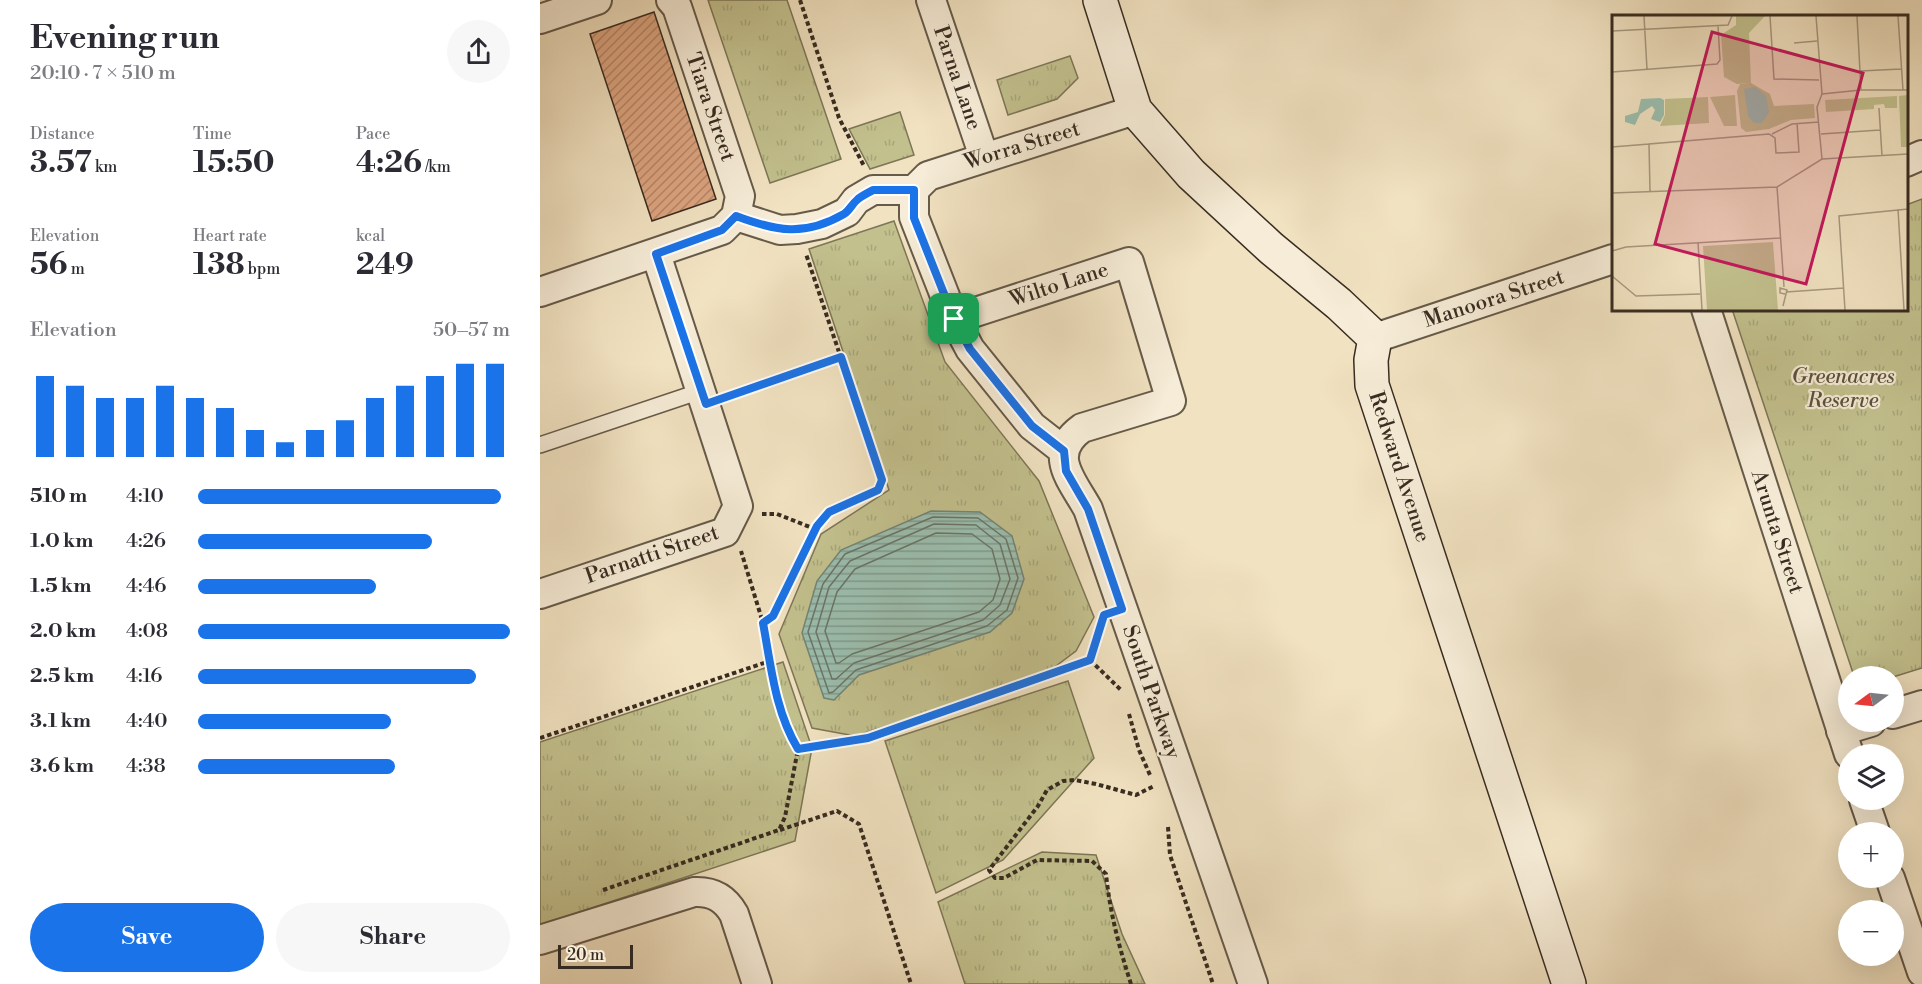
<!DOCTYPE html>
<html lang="en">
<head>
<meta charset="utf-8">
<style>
  :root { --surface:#fff; --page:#f7f7f7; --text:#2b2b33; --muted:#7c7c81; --accent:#1a73e8 }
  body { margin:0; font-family:"Libre Bodoni",serif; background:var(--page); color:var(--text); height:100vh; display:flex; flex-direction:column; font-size:22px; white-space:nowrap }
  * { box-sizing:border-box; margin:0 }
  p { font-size:20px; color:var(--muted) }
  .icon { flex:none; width:33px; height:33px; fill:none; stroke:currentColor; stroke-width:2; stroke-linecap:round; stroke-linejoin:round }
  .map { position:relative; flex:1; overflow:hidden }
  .drawer { display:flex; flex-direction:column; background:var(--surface); width:540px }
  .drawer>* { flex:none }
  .needle { width:39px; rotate:255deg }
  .controls { position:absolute; left:1298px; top:666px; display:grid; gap:12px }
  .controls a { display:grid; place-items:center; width:66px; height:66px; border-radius:50%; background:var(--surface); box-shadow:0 6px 24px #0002; font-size:30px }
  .scale { position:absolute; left:18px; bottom:15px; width:75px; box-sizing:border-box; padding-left:6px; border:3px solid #382c21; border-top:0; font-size:16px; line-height:21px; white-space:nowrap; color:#382c21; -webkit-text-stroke:4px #f6ecd7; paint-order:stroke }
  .pin { position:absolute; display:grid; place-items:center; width:51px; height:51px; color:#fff; margin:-26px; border-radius:12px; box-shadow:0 3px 9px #0006 }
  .round { display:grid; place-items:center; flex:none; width:63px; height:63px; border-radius:32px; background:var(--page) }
  .summary { display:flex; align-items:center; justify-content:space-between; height:102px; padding:0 30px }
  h1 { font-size:33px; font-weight:700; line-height:45px }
  .stats { display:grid; grid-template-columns:repeat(3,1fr); gap:9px; height:102px; padding:6px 30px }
  .stats div { display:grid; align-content:center }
  .stats b { font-size:30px; font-weight:700 }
  .stats small { font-size:16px; font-weight:400 }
  .stats p { font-size:16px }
  .chart { height:168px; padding:12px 30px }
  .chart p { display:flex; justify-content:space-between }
  .chart svg { width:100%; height:108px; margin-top:6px; stroke:var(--accent); stroke-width:6 }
  .cta { display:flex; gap:12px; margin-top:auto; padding:12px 30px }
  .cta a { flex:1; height:69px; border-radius:36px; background:var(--accent); color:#fff; font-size:24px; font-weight:700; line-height:69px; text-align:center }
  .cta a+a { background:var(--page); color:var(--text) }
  ul { padding:0 30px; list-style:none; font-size:20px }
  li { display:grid; grid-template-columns:96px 72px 1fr; align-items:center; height:45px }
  li i { height:15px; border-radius:8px; background:var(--accent) }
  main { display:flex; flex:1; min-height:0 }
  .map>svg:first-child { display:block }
</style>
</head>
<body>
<main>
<section class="drawer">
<div class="summary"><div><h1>Evening run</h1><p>20:10 · 7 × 510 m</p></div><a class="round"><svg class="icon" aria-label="share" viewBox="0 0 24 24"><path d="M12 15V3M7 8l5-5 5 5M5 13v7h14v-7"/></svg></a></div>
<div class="stats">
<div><p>Distance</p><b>3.57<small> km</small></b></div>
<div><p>Time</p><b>15:50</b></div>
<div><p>Pace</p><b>4:26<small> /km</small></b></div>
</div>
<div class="stats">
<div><p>Elevation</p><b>56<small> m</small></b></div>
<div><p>Heart rate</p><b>138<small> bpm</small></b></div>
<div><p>kcal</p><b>249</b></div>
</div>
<div class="chart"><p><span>Elevation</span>50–57 m</p>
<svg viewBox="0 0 160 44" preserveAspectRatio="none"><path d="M5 44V11M15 44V15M25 44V20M35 44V20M45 44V15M55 44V20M65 44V24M75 44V33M85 44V38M95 44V33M105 44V29M115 44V20M125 44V15M135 44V11M145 44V6M155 44V6"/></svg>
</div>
<ul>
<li><b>510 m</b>4:10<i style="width:97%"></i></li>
<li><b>1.0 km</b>4:26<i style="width:75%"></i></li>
<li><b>1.5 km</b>4:46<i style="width:57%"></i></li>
<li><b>2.0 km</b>4:08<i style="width:100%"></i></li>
<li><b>2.5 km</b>4:16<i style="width:89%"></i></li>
<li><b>3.1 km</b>4:40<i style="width:62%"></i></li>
<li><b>3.6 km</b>4:38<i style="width:63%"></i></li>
</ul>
<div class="cta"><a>Save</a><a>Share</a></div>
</section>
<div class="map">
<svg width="1382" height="984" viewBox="0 0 1382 984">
  <defs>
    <pattern id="grass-tufts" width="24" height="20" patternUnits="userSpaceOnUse" patternTransform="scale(1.5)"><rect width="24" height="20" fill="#c2c08d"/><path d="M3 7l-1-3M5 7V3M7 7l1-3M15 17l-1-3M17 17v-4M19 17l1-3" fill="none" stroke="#a7a579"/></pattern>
    <pattern id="water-rules" width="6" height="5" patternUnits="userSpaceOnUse" patternTransform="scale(1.5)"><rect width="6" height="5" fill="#9bbeae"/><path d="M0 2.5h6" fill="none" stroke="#7f9b8d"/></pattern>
    <pattern id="building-hatch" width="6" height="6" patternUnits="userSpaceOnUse" patternTransform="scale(1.5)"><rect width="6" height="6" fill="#dca47f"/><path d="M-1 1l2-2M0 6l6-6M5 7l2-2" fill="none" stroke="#b38668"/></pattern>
  </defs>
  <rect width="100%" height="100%" fill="#f1e2c1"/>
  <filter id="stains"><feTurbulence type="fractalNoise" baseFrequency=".00333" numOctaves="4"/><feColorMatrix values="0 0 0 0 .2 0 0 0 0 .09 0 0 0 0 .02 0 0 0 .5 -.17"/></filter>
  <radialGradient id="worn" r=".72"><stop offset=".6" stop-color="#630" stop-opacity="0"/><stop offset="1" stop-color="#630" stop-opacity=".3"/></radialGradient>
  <g fill="url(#grass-tufts)" stroke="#7d7657" stroke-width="1.5">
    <polygon points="168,0 247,0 301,159 230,183"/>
    <polygon points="530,56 538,78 517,99 468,115 457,80"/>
    <polygon points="360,112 374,155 330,169 309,129"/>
    <polygon points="1382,199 1382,668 1353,677 1314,676 1192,309 1366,309 1366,205"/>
    <polygon points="354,221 405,362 499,481 554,617 536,651 501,677 315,736 272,728 239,634 281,534 349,490 269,249"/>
    <polygon points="243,662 272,748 255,841 0,925 0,742"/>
    <polygon points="528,681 554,758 463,860 396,893 345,741"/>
    <polygon points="502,852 556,855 582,934 605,984 425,984 398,902"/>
  </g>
  <polygon fill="url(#water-rules)" stroke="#738476" stroke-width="1.5" points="391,511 440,512 472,536 484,579 472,613 450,632 319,675 294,700 284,698 262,633 277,581 301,550"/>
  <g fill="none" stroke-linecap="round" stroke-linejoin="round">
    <g stroke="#6a7568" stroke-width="1.5">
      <polygon points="393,517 438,518 466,539 478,578 467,610 447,626 316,670 293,692 289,693 268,632 283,584 305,554"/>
      <polygon points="394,524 436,525 460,544 470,579 460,605 443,620 314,663 296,679 292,679 276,632 289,587 310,561"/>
      <polygon points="396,533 432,534 452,549 460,579 453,600 439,612 312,654 299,663 296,663 285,631 297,592 315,569"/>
    </g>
  </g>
  <polygon fill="url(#building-hatch)" stroke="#382c21" stroke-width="1.5" points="114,12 176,199 112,221 50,34"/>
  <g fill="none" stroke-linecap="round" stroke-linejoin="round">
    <g stroke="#665a49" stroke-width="18">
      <polyline id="lane" points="0,445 161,391"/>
    </g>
    <g stroke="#665a49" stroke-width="32">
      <g id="street">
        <polyline points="391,0 444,157"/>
        <polyline points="0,19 57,0"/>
        <polyline points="1366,162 1382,155"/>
        <polyline points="374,190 374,217 414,319 430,349 492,426 524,451"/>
        <polyline points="196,216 240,230 257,229 282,224 307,212 316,200 333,190 374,190 388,176 595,110"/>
        <polyline points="0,292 182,230 196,216 200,196 137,7 131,0"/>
        <polyline points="1166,309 1309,754"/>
        <path d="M 414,319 L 589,262 L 631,401 L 542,428 C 506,454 532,480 548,509 L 713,984"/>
        <polyline points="835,338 1073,259"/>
        <polyline points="0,594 185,532 198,506 116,254"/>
        <polyline points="1353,714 1382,705"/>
        <polyline points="1301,731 1331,722"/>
        <polyline points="1324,800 1335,832"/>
        <polyline points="1350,878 1382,972"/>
        <path d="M 0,940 L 154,892 C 172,891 185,898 194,914 L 217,984"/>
      </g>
    </g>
    <g stroke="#382c21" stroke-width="36">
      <polyline id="secondary" points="560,0 595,110 651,174 731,248 799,304 835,338 831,360 832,385 1029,984"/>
    </g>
    <g stroke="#382c21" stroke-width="4" stroke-dasharray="4.5 3" stroke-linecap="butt">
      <polyline points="260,0 299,118 324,166"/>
      <polyline points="189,396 301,357"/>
      <polyline points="222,514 237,514 275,529"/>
      <polyline points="223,623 233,616 277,526 289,512 338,490 342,480 266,254"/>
      <polyline points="550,660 581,690"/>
      <polyline points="589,714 599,750 610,775"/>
      <polyline points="0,738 230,661 223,623 201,551"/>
      <polyline points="258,749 328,738 550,660 560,627"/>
      <polyline points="628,827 630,855 673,984"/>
      <polyline points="240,830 297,811 319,824 371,984"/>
      <path d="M 63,890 L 239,830 L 245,817 L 258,749 C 242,722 235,691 230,661"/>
      <path d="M 591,984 C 579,947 570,913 566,874 L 552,861 L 497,860 L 464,878 L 455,878 L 449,870 L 498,806 L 507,790 L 523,781 L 535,780 L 556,784 L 596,795 L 614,786"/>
    </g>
    <use href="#lane" stroke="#f6ecd7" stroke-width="15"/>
    <use href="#street" stroke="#f6ecd7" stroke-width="28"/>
    <use href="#secondary" stroke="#f6ecd7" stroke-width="33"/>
  </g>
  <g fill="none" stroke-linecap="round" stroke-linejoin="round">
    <g stroke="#fff" stroke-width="12">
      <path id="route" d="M 333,190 L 374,190 L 374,218 L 414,319 L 430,349 L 492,426 L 524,451 L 526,471 L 548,509 L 582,609 L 564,615 L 550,660 L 328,738 L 258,749 C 235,711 231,666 223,623 L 233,616 L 277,526 L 289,512 L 338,490 L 342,480 L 301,357 L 166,404 L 116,254 L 182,230 L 196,216 C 236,231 264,237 304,214 C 310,210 312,204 317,200 C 321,196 328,193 333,190 Z"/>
    </g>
    <use href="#route" stroke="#1a73e8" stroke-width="8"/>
  </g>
  <g text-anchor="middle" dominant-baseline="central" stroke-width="4.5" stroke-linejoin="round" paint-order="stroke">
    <g font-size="21" fill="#382c21" stroke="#f6ecd7">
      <text transform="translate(417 78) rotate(71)">Parna Lane</text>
      <text transform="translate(170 107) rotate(71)">Tiara Street</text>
      <text transform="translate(482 146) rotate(-17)">Worra Street</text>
      <text transform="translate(519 285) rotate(-18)">Wilto Lane</text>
      <text transform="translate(954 299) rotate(-18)">Manoora Street</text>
      <text transform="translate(859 467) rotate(72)">Redward Avenue</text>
      <text transform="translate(1237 532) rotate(72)">Arunta Street</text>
      <text transform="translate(112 555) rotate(-19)">Parnatti Street</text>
      <text transform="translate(611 692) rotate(71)">South Parkway</text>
    </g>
    <g font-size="21" font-style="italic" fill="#5a513c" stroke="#f6ecd7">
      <text x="1303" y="377">Greenacres<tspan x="1303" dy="24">Reserve</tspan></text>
    </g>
  </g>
  <g transform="translate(1072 15)">
    <rect width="296" height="296" fill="#f1e2c1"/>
    <path d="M 124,1 L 153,1 L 137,18 L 139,68 L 158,79 L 162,91 L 202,89 L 203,103 L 179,105 L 157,114 L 134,117 L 129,113 L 125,76 L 128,69 L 137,68 L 125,69 L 112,62 L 109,20 L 124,10 ZM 123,80 L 125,111 L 112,111 L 98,82 ZM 295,80 L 295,132 L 289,132 L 287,81 ZM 285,81 L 285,93 L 273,93 L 272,89 L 262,90 L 262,94 L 214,97 L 213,85 ZM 96,82 L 97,108 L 48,111 L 53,100 L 53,84 ZM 161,227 L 166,295 L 95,295 L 91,231 Z" fill="#c2c08d"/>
    <path d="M 143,72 L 154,81 L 157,97 L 150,108 L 142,108 L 136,101 L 132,74 ZM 48,83 L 52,85 L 52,100 L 48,107 L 39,104 L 43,95 L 40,91 L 28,99 L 23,110 L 13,107 L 13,101 L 26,97 L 29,84 Z" fill="#9bbeae"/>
    <path fill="none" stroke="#a79981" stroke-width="1.5" d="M 32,1 L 35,54M 158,1 L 162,64 L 207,65M 204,1 L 210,79 L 205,92 L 210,144M 245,1 L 249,75M 286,1 L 291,75M 0,16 L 116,10 L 120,1M 182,28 L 205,26M 248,56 L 289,54M 0,57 L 105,49 L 108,45 L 106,11M 249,75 L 296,75M 210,79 L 249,75M 267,93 L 270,141M 160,119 L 180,109 L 207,107M 209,119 L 268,115M 0,132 L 37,129M 165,172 L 172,272M 38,176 L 37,129 L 157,119 L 163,123 L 164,138 L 187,137 L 185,108M 0,178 L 165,172 L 210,144 L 296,139M 286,194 L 292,295M 86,227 L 90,295M 0,236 L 14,232 L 168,223M 0,261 L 24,281 L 88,279M 174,277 L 232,273M 171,291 L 175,275 L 168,273 L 168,278 L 173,279M 233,295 L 227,201 L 296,194"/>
    <path fill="#c2185b" fill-opacity="0.15" stroke="#c2185b" stroke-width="3" d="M 100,17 L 251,58 L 194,269 L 43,229 Z"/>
    <rect width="296" height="296" fill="none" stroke="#382c21" stroke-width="3"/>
  </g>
  <rect width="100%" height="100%" filter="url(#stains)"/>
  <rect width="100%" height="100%" fill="url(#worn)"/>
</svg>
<div class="controls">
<a><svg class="needle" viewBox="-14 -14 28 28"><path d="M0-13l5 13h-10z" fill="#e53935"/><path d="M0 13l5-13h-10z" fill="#7c7c81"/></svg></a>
<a><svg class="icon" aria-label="layers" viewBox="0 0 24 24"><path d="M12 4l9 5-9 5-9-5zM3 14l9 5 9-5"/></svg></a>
<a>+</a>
<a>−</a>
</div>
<div class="scale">20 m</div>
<div class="pin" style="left:414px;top:319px;background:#1e9e55"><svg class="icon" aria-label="arrive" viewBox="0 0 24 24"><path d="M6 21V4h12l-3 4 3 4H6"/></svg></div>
</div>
</main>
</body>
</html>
